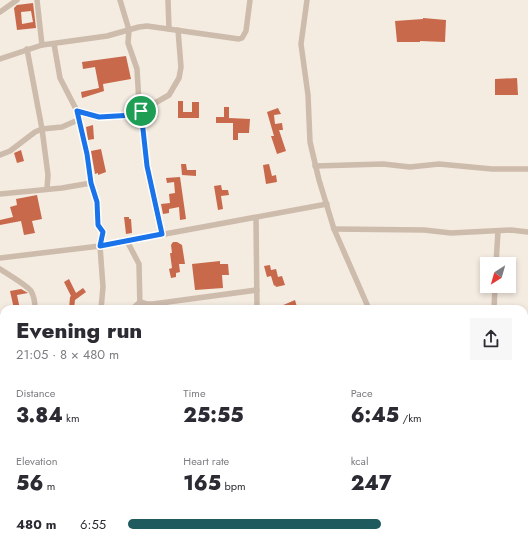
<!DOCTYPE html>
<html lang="en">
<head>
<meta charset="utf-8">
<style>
  :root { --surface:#fff; --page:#f7f7f7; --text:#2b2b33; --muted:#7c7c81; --accent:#1f5a5e }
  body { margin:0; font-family:Jost,sans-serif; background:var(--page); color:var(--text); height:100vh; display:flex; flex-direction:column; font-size:15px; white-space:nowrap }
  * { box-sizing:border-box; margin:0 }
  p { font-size:13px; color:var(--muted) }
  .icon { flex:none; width:22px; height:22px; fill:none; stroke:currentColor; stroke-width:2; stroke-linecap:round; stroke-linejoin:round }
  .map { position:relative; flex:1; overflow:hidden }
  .drawer { position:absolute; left:0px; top:305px; width:528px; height:242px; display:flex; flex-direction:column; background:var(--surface); border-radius:12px 12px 0 0; box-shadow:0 2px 6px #0003 }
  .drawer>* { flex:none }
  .needle { width:26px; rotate:217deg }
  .tools { position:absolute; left:480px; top:257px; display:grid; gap:8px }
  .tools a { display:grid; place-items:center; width:36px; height:36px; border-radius:0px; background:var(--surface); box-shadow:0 2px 6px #0003; font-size:20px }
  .pin { position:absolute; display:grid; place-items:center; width:34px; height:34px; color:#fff; margin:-17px; border:2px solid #fff; border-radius:50%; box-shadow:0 1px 4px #0007 }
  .round { display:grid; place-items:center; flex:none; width:42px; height:42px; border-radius:0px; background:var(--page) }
  .headline { display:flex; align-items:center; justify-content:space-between; height:68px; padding:0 16px }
  h1 { font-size:22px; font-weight:800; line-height:30px }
  .stats { display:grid; grid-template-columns:repeat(3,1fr); gap:6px; height:68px; padding:4px 16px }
  .stats div { display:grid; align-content:center }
  .stats b { font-size:20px; font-weight:800 }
  .stats small { font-size:11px; font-weight:400 }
  .stats p { font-size:11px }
  ul { padding:0 16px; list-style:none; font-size:13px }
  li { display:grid; grid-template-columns:64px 48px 1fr; align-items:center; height:30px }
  li i { height:10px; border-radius:5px; background:var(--accent) }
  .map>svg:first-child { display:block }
</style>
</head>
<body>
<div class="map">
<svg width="528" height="547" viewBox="0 0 528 547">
  <rect width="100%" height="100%" fill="#f4ebe1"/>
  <g fill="#c8694b" fill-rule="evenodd">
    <path d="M 33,3 L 36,28 L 17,30 L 14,8 L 17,5 ZM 31,11 L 33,22 L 22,24 L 21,12 Z"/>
    <polygon points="423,18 446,20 445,42 420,41 420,42 397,42 395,21 423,19"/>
    <polygon points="126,56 131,79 103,84 104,91 82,98 81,92 99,88 95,67 83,69 82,62"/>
    <polygon points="517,78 518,95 495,95 495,79"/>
    <polygon points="178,101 183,101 183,112 192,112 192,102 199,102 199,118 178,118"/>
    <polygon points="224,107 229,107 229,118 250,119 249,133 238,133 238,140 233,140 233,123 216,123 216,117 224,117"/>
    <polygon points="278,108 281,114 274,115 275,124 282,123 283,130 279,130 286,151 277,154 271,136 274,136 267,112"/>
    <polygon points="93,125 94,139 88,140 86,127"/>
    <polygon points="101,149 106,172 98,175 98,173 95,174 91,151"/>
    <polygon points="21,150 24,161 17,163 14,153"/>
    <polygon points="181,164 186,164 187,170 196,170 196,176 182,175"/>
    <polygon points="269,164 272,176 276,175 277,182 266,184 263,165"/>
    <polygon points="180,177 186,219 180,220 179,207 169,209 169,213 163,214 161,204 170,203 169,194 175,193 174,182 167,183 166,178"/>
    <polygon points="221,185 222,190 228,190 229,195 221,196 223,209 218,210 214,186"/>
    <polygon points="37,195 42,219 32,221 35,233 24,235 21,221 0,225 0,220 13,217 10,207 17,205 16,199"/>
    <polygon points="124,217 129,217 129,219 131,219 132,233 126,234"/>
    <polygon points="173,242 177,242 182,245 185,264 179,264 180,272 176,273 176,277 171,278 169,269 172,268 170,253 172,253 171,245"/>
    <polygon points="220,261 220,264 228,264 229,275 222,275 223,288 195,290 192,264"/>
    <polygon points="270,265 271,270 276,269 278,277 282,276 285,285 276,287 275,285 274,286 271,276 267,277 264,266"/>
    <polygon points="69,279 76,293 83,288 86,292 75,300 74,309 69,309 70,297 71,296 64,282"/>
    <polygon points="21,289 28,293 17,295 20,309 14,309 10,291"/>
    <polygon points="295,300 297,307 295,307 296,309 274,309"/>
  </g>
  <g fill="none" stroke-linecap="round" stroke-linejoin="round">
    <g stroke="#cdbbac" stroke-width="5.5">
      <polyline points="37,0 42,45"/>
      <polyline points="120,0 129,30 128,43 137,69 139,104 147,166 162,234"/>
      <polyline points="168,0 169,29"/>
      <polyline points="307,0 301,44 308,95 310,142 319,180 334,229 369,309"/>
      <polyline points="0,12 17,0"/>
      <polyline points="54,44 60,78 77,111 87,154 91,183 97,202 98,225 103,232 100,246 103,287 101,309"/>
      <polyline points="27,49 42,129 48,175 47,189"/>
      <polyline points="0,59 42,45 107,36 139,27 147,26 239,39 242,38 246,31 250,0"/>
      <polyline points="77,111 99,117 134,115 169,95 179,78 181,67 178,30"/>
      <polyline points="0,155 10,151 35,132 42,129 62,127 78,120"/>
      <polyline points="315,166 383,164 410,167 439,164 492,169 528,169"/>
      <polyline points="0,194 62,188 91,183"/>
      <polyline points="256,218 257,309"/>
      <polyline points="334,229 424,230 451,233 511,230 528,232"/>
      <polyline points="127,241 139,264 140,309"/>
      <polyline points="0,258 100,246 327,204"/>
      <polyline points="496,264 498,231"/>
      <path d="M 0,269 C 6,273 28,286 31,291 C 34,296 35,303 35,309"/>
      <polyline points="132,309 140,302 147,304 153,304 257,290"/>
      <polyline points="494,309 495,286"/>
      <polyline points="0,325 4,325"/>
      <polyline points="524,348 528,352"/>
      <polyline points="524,394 528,375"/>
      <polyline points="524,408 528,408"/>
      <polyline points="524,517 528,513"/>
      <polyline points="0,532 4,532"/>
      <polyline points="178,547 178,543"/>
      <polyline points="491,547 497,543"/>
    </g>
  </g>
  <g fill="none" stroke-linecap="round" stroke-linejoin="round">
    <g stroke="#fff" stroke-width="8">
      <polygon id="route" points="77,111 99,117 134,115 141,111 147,166 162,234 100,246 103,232 98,225 97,202 91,183 87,154"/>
    </g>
    <use href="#route" stroke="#1a73e8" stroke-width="5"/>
  </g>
</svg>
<div class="tools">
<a><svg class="needle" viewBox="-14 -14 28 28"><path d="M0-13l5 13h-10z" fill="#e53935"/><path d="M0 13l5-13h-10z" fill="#7c7c81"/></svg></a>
</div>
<div class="pin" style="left:141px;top:111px;background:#1e9e55"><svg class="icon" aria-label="arrive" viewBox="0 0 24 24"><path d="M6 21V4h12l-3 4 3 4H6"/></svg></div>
<section class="drawer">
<div class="headline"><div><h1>Evening run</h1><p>21:05 · 8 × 480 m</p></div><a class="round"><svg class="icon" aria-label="share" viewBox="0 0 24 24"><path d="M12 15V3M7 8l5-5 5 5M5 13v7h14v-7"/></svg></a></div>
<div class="stats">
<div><p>Distance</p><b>3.84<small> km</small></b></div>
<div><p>Time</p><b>25:55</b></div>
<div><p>Pace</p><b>6:45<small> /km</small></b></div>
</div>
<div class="stats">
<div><p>Elevation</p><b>56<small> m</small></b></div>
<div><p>Heart rate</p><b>165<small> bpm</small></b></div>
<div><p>kcal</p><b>247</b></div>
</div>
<ul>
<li><b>480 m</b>6:55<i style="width:66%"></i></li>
</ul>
</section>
</div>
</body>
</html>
